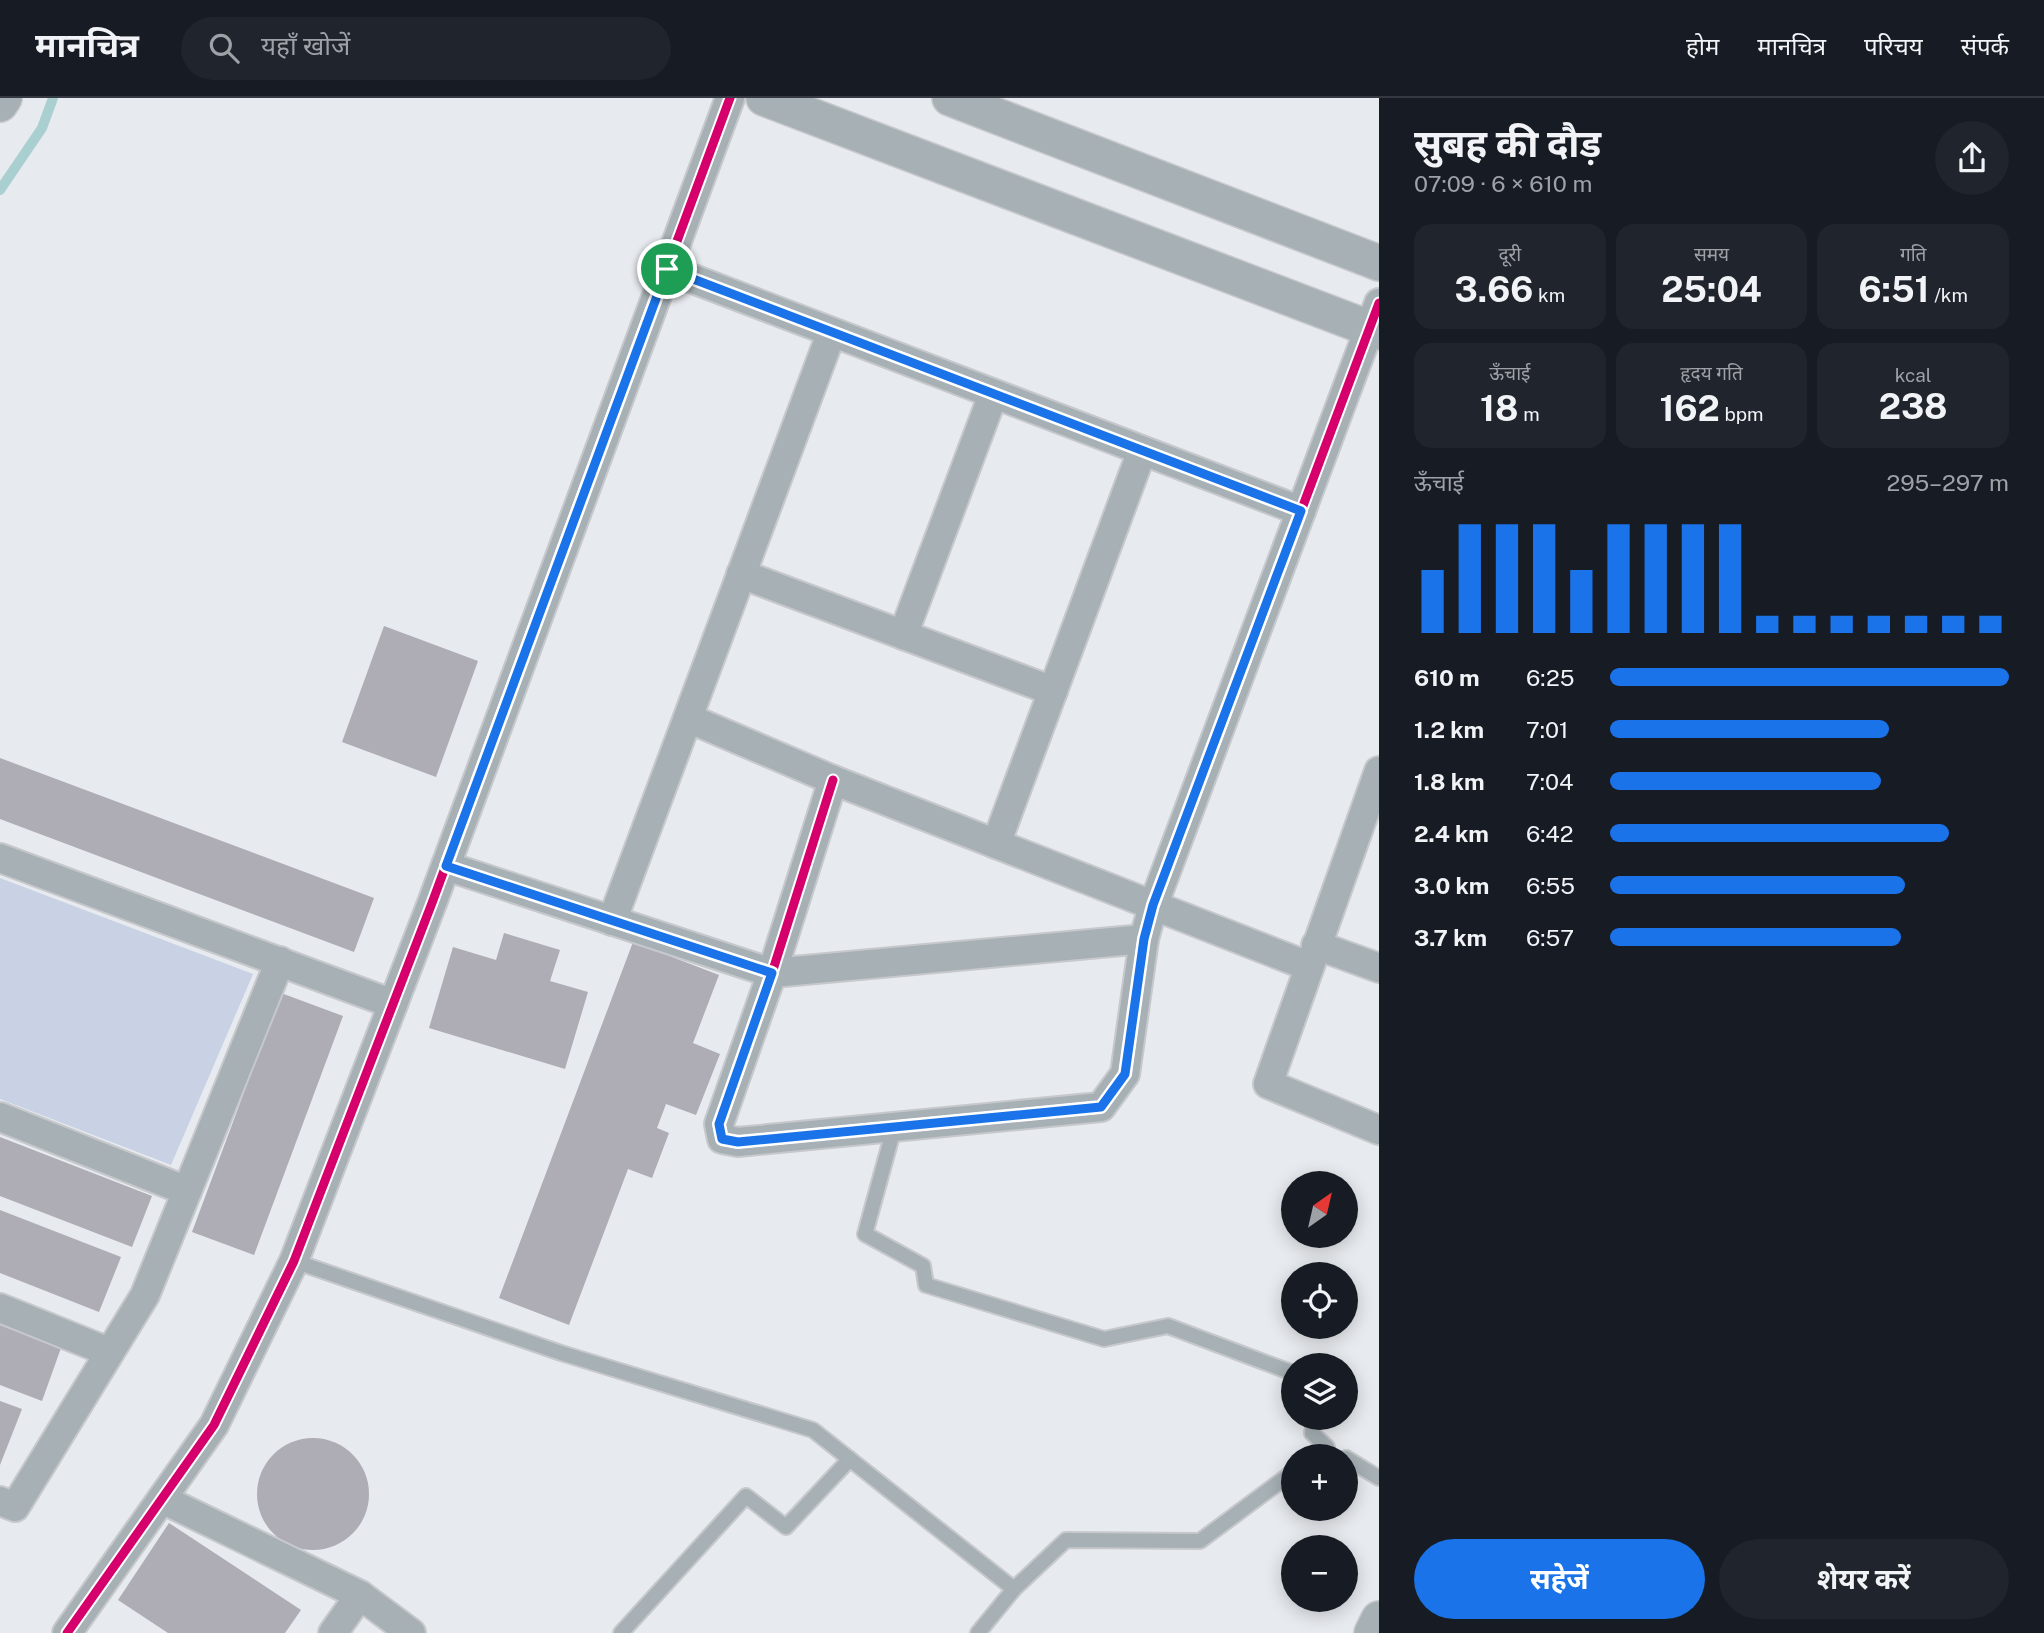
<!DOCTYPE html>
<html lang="hi">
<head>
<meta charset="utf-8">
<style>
  :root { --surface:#171b24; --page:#20242c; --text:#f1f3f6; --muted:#9ea1a6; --line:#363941; --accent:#1a73e8 }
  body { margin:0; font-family:"Public Sans","Noto Sans Devanagari",sans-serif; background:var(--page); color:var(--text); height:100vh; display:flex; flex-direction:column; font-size:26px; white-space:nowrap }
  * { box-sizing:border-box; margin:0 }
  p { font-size:23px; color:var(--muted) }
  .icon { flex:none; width:38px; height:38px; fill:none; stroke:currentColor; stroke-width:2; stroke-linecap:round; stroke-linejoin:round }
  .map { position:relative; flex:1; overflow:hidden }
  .details { display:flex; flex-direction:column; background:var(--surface); width:665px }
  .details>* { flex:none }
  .needle { width:46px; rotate:34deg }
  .fabs { position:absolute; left:1281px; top:1073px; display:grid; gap:14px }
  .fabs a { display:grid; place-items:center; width:77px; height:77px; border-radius:50%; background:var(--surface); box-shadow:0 4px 18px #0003; font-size:35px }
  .pin { position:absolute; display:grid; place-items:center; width:60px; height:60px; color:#fff; margin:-30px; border:4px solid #fff; border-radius:50%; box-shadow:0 2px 7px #0007 }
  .round { display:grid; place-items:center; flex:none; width:74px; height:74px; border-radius:37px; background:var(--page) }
  .overview { display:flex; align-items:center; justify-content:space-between; height:119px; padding:0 35px }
  h1 { font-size:38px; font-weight:700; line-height:52px }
  .figures { display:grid; grid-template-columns:repeat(3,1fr); gap:10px; height:119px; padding:7px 35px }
  .figures div { display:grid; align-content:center; border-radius:18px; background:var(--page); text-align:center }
  .figures b { font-size:35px; font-weight:700 }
  .figures small { font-size:19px; font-weight:400 }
  .figures p { font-size:19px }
  .chart { height:196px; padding:14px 35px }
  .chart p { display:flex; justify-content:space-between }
  .chart svg { width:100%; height:126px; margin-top:7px; stroke:var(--accent); stroke-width:6 }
  .primary-button { display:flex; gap:14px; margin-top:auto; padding:14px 35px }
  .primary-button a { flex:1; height:80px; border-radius:42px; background:var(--accent); color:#fff; font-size:28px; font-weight:700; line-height:80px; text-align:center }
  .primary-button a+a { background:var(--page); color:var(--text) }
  ul { padding:0 35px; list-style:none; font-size:23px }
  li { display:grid; grid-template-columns:112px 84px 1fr; align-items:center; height:52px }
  li i { height:18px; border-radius:9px; background:var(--accent) }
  header { display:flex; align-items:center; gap:42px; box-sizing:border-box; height:98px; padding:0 35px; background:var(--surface); border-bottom:2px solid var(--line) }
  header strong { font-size:33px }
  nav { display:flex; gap:38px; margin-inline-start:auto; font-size:24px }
  .search { width:490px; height:63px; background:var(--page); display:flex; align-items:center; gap:18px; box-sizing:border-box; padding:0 24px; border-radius:38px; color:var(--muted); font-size:26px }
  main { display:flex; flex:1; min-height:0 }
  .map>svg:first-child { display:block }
</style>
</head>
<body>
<header>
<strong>मानचित्र</strong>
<div class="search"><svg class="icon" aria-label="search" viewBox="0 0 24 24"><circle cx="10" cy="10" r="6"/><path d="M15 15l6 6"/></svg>यहाँ खोजें</div>
<nav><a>होम</a><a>मानचित्र</a><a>परिचय</a><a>संपर्क</a></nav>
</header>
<main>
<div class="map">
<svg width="1379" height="1535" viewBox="0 0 1379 1535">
  <rect width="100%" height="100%" fill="#e7eaee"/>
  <polygon fill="#c8d2e4" points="0,780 253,876 171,1067 0,1001"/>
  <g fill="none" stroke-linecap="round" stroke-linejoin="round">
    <polyline stroke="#a9cfd1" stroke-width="10" points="0,92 42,30 53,0"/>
  </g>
  <g fill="#aeacb5">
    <polygon points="384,528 478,563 436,679 342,644"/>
    <polygon points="0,660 374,800 354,854 0,721"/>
    <polygon points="504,835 560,852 550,883 588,894 565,971 429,930 453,849 496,862"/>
    <polygon points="633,844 719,877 693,945 720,956 696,1017 666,1006 657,1030 669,1035 652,1080 628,1071 569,1227 499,1200"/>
    <polygon points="281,895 343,918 254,1157 192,1134"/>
    <polygon points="0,1039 152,1098 132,1149 0,1098"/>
    <polygon points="0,1112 121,1159 99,1214 0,1175"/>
    <polygon points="0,1227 61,1250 42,1303 0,1287"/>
    <polygon points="0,1303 22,1311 0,1367"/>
    <circle cx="313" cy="1396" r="56"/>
    <polygon points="169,1425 301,1512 285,1535 168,1535 118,1502"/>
  </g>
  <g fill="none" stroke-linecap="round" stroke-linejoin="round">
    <g stroke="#c6c8cb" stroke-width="18">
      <g id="service">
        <polyline points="894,1030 865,1136 923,1168 926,1187 1104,1241 1168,1228 1293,1275"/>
        <polyline points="294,1163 561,1255 813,1332 1014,1491 978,1535"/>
        <polyline points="1315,1320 1312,1335 1327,1349"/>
        <polyline points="1346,1360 1379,1380"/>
        <polyline points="1014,1491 1066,1442 1200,1443 1293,1374"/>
        <polyline points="621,1535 746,1398 786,1429 850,1361"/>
      </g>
    </g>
    <g stroke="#c6c8cb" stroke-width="32">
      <g id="minor">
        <polyline points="667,171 1301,413"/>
        <polyline points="741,476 1053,593"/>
        <polyline points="903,537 993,297"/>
        <polyline points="688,620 833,682 1308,868"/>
        <polyline points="1379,673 1268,986 1379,1032"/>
        <polyline points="833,682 772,875 719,1026 722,1041 738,1044 1101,1009 1125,976 1144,841 1153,808 1379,205"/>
        <polyline points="996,746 1142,353"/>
        <polyline points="0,760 393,906"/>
        <polyline points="446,768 772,875 1144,841"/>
        <polyline points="612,823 831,236"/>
        <polyline points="1316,847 1379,870"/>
        <polyline points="0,1019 187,1093"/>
        <polyline points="0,1210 109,1254"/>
        <polyline points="162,1401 360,1497 411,1535"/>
        <polyline points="0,1403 15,1409 145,1197 280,863"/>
        <polyline points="67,1535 214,1327 294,1163 432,805 730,0"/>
        <polyline points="333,1535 360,1497"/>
      </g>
    </g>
    <g stroke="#c6c8cb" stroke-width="38">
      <g id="tertiary">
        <polyline points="764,0 1379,234"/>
        <polyline points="950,0 1379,165"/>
        <polyline points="0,6 4,0"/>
        <polyline points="1372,1535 1379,1521"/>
      </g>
    </g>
    <use href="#service" stroke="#a6b0b5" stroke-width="14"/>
    <use href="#minor" stroke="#a6b0b5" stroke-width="28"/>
    <use href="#tertiary" stroke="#a6b0b5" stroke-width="35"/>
    <g stroke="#fff" stroke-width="13">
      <g id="cycleway">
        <polyline points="833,682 772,875 719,1026 722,1041 738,1044 1101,1009 1125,976 1144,841 1153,808 1379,205"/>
        <polyline points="67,1535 214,1327 294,1163 432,805 730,0"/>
      </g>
    </g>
    <use href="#cycleway" stroke="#d6006c" stroke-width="9"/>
  </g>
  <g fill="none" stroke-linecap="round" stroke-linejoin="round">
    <g stroke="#fff" stroke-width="14">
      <polygon id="route" points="667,171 1301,413 1153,807 1144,841 1125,976 1101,1009 738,1044 722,1041 719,1026 772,875 446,768"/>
    </g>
    <use href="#route" stroke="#1a73e8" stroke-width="9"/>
  </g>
</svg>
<div class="fabs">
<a><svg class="needle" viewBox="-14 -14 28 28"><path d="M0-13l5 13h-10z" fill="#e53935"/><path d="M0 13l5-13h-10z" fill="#9ea1a6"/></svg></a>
<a><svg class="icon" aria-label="locate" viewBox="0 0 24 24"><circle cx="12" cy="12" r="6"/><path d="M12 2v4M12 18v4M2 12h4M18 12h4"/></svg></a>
<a><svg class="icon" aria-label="layers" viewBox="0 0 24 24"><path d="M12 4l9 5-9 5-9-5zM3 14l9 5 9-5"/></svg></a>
<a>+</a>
<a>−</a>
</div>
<div class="pin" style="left:667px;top:171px;background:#1e9e55"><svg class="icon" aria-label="arrive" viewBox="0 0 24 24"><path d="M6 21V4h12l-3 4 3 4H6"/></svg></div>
</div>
<section class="details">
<div class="overview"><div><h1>सुबह की दौड़</h1><p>07:09 · 6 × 610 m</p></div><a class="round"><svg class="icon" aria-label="share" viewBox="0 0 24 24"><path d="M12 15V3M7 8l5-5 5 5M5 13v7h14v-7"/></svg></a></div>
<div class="figures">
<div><p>दूरी</p><b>3.66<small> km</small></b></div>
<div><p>समय</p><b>25:04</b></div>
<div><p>गति</p><b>6:51<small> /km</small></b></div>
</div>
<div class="figures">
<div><p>ऊँचाई</p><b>18<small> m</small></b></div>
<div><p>हृदय गति</p><b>162<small> bpm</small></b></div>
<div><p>kcal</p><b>238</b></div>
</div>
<div class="chart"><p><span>ऊँचाई</span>295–297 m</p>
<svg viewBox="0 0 160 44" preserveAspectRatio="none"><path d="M5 44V22M15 44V6M25 44V6M35 44V6M45 44V22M55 44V6M65 44V6M75 44V6M85 44V6M95 44V38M105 44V38M115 44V38M125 44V38M135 44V38M145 44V38M155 44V38"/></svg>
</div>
<ul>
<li><b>610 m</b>6:25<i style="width:100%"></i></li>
<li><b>1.2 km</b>7:01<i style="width:70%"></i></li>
<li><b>1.8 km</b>7:04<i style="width:68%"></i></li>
<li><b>2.4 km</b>6:42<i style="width:85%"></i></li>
<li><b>3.0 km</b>6:55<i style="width:74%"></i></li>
<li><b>3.7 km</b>6:57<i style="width:73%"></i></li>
</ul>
<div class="primary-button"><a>सहेजें</a><a>शेयर करें</a></div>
</section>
</main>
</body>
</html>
